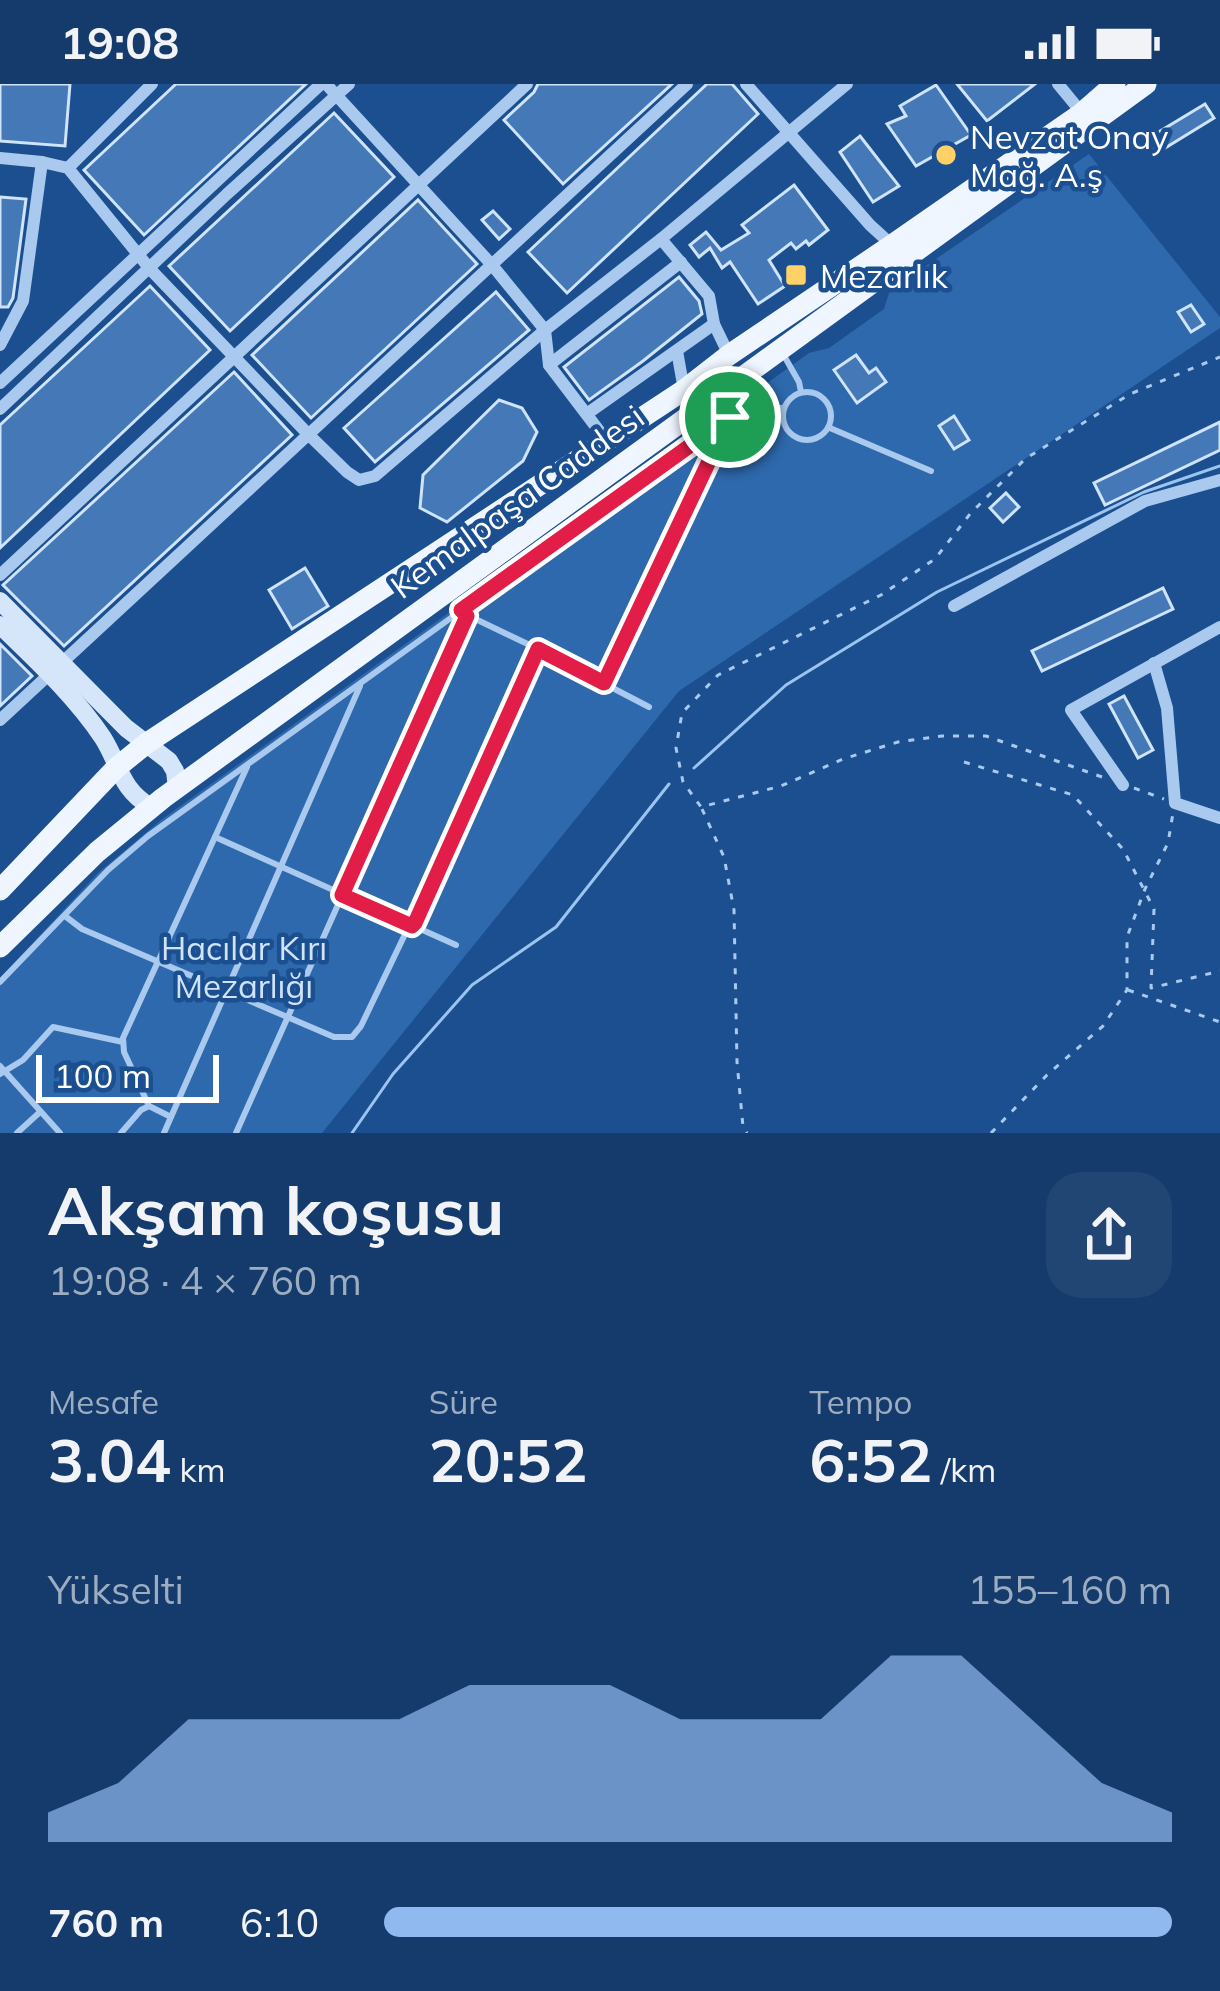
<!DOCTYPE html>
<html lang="tr">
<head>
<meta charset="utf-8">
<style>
  :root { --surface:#143b6b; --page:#214673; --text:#f1f3f6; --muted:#9dadc1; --accent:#90b9f0 }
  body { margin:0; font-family:Mulish,sans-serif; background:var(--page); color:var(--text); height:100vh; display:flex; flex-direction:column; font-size:45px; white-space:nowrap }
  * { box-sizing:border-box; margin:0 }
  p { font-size:39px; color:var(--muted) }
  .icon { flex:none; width:66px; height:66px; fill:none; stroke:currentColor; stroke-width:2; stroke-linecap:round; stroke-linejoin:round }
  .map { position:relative; height:1049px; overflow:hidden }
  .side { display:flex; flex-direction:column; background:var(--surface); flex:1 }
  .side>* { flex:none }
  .scale { position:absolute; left:36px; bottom:30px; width:183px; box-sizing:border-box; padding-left:12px; border:6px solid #fff; border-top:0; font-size:33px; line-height:42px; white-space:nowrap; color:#fff; -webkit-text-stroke:9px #1b4f8f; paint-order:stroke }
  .pin { position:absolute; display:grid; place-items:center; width:102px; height:102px; color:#fff; margin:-51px; border:6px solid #fff; border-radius:50%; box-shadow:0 3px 12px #0007 }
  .round { display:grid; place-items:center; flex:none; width:126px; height:126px; border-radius:36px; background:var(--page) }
  .summary { display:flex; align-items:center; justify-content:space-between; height:204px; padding:0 48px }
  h1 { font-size:66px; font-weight:700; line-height:90px }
  .metrics { display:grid; grid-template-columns:repeat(3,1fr); gap:18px; height:204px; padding:12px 48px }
  .metrics div { display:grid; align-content:center }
  .metrics b { font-size:60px; font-weight:700 }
  .metrics small { font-size:33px; font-weight:400 }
  .metrics p { font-size:33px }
  .chart { height:336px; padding:24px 48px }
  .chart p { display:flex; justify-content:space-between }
  .chart svg { width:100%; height:216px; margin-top:12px; fill:var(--accent); opacity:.7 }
  ul { padding:0 48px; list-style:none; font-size:39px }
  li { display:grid; grid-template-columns:192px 144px 1fr; align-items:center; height:90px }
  li i { height:30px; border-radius:15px; background:var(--accent) }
  .status { display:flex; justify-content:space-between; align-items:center; height:84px; padding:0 60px; background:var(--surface); direction:ltr }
  .status svg { height:33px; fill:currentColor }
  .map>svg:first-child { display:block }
</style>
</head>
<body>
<div class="status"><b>19:08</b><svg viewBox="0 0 49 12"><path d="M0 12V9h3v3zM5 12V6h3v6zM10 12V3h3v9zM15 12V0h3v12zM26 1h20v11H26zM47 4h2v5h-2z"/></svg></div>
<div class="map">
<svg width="1220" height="1049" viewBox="0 0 1220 1049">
  <rect width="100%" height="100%" fill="#1b4f8f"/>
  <polygon fill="#2e69ad" points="1089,70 1220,233 1220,244 679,607 322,1049 0,1049 0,894 98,789 161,736 809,269 829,264 884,225 889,209 914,190"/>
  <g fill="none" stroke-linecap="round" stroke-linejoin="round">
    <g stroke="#9cc4f0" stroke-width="3">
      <polyline points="694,684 786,601 937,508 1144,408 1220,382"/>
      <polyline points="352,1049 393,990 472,901 556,843 669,700"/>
    </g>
  </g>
  <g fill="#4478b7" stroke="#cfe3fa" stroke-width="3">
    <polygon points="0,0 70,0 65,62 0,57"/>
    <polygon points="176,0 306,0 144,151 84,86"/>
    <polygon points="538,0 672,0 563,100 504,36 534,8"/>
    <polygon points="707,0 732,0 758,30 567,209 528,168"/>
    <polygon points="957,0 1035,0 987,37"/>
    <polygon points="936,1 971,51 916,82 887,40 906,32 900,22"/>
    <polygon points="1205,20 1214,34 1157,69 1147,55"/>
    <polygon points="334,29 394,93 230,247 169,182"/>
    <polygon points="860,52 899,102 873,118 840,68"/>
    <polygon points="794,101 828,146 809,161 806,157 796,165 791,159 769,176 785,202 758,220 730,178 722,184 710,164 699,173 690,161 706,148 721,166 749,149 742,141"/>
    <polygon points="0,113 26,115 13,214 8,223 0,223"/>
    <polygon points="418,116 477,180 311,334 252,271"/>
    <polygon points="493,127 510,145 499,155 482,136"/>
    <polygon points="679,193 699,217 702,230 643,277 589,316 564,283"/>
    <polygon points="150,202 210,266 0,464 0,341"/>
    <polygon points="496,208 529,246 375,378 344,344"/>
    <polygon points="1191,221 1204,240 1191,248 1178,228"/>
    <polygon points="856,271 869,289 876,284 886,298 857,319 834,286"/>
    <polygon points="234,288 292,351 64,562 3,501"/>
    <polygon points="499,316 522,324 537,348 523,377 447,438 420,424 423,391"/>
    <polygon points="954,332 969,356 954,365 939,342"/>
    <polygon points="1220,338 1220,366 1105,421 1094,399"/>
    <polygon points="1006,409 1019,423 1003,438 990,424"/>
    <polygon points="305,484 328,522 292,545 269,506"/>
    <polygon points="1163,504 1173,525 1042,587 1032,567"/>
    <polygon points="0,560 32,592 0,622"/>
    <polygon points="1124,612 1153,666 1138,674 1109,620"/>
  </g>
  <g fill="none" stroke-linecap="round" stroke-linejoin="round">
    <g stroke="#a9c9ee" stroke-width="3" stroke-dasharray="6 9" stroke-linecap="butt">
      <polyline points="964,678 1073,711 1123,765 1154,825 1151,904 1220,887"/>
      <polyline points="1102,693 986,652 942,652 898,658 843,675 781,702 701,723 683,698 676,664 682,629 718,591 881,511 935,475 970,430 1025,375 1130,310 1220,273"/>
      <polyline points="1134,704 1164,715"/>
      <polyline points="702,725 724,773 734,826 737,978 743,1043 747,1049"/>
      <polyline points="1128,906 1220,938"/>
      <polyline points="991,1049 1047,991 1103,942 1127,906 1127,853 1145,805 1168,759 1173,729"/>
    </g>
    <g stroke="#a9c9ee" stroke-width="6">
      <polyline points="783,270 799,298 801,308"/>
      <circle cx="807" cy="332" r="24"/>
      <polyline points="830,344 931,387"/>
      <polyline points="465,530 538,565 649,623"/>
      <polyline points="604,599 730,333 750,323 784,324"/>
      <polyline points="215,753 456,861"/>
      <polyline points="65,832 82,845 334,953 352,953 361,942 408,844 415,839 538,565"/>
      <polyline points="0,898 108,786 148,752 730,333"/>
      <polyline points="0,982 60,1049"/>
      <polyline points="0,990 23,976 53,943 123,958"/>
      <polyline points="171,1033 149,1022 124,968 123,954 247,683"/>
      <polyline points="17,1049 40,1028"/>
      <polyline points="121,1049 141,1026 149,1022"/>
      <polyline points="164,1049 360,602"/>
      <polyline points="236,1049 467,532"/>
    </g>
    <g stroke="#a9c9ee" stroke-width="12">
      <polyline points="326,0 492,181 545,246 549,281 606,356"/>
      <polyline points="746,0 870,141 892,161"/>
      <polyline points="1058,0 1082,29"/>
      <polyline points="0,74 42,78 68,84 150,185 309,351 347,388 359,396 375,392 545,246 661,155 847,0"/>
      <polyline points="68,84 152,0"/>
      <polyline points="661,155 709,212 714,240 729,271"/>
      <polyline points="0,261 23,217 42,78"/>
      <polyline points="677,267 684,306"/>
      <polyline points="549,281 681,178"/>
      <polyline points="0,299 321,0"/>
      <polyline points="0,325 227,110 349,0"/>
      <polyline points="588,329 714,240"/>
      <polyline points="0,491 527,0"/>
      <polyline points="954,522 1145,417 1220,396"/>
      <polyline points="1154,579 1167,624 1175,719 1220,734"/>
      <polyline points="0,636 687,0"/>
      <polyline points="1123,701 1071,626 1220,543"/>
    </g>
    <g stroke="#d6e6fa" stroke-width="18">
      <polyline points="0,517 126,644 169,677 175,687 177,704"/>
      <path d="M 0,541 C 36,576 75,612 103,654 C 120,681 120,705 151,723"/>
    </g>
    <g stroke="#f0f6ff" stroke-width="21">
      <polyline points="0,806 116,684 147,659 684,306 729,271 892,161 1082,29 1115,0"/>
      <polyline points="0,863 97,768 163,714 1146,0"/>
    </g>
  </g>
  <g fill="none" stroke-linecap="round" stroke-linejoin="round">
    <g stroke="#fff" stroke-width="24">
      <polygon id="route" points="730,333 604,599 538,565 415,839 412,842 342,811 467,532 461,526"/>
    </g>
    <use href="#route" stroke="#e11d48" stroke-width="15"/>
  </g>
  <g fill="#ffd166" stroke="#1b4f8f" stroke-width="4.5">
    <circle cx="946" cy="71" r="12"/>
    <rect x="784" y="179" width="24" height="24" rx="6"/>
  </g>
  <g text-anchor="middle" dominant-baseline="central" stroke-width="9" stroke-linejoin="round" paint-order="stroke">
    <g font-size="33" fill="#fff" stroke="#1b4f8f" text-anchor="start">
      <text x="970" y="52">Nevzat Onay<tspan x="970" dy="38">Mağ. A.ş</tspan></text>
      <text x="820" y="191">Mezarlık</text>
    </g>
    <g font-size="33" fill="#fff" stroke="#1b4f8f">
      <text transform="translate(517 417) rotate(-36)">Kemalpaşa Caddesi</text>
    </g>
    <g font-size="33" fill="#cfe3fa" stroke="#1b4f8f">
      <text x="244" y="863">Hacılar Kırı<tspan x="244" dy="38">Mezarlığı</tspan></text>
    </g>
  </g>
</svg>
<div class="scale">100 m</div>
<div class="pin" style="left:730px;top:333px;background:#1e9e55"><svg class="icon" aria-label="arrive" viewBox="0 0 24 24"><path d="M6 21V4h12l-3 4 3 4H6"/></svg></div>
</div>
<section class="side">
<div class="summary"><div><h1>Akşam koşusu</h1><p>19:08 · 4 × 760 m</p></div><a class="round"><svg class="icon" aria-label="share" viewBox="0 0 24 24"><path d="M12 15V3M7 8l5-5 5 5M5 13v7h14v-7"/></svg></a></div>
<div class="metrics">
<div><p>Mesafe</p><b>3.04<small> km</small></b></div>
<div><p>Süre</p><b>20:52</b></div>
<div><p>Tempo</p><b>6:52<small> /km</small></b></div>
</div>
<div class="chart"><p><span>Yükselti</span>155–160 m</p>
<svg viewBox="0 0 160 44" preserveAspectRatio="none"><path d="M0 44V38L10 32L20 19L30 19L40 19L50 19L60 12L70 12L80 12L90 19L100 19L110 19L120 6L130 6L140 19L150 32L160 38V44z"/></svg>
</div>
<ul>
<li><b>760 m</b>6:10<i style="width:100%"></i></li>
</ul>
</section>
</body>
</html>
